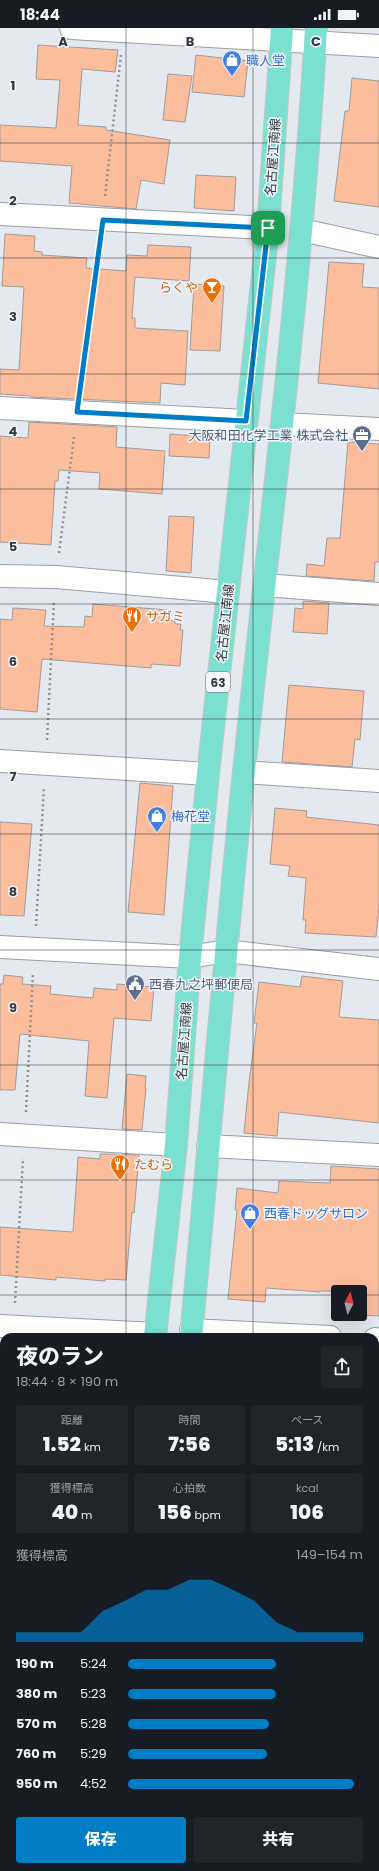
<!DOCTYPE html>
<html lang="ja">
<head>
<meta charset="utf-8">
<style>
  :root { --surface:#171b24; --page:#20242c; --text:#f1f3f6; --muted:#9ea1a6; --accent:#007dc5 }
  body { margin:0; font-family:Poppins,"Noto Sans JP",sans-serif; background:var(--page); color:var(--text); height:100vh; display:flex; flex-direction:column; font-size:15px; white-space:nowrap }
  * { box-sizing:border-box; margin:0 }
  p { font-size:13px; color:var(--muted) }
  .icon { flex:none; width:22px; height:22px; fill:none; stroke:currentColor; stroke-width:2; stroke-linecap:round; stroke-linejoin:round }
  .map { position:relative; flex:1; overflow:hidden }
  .sheet { position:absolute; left:0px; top:1305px; width:379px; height:538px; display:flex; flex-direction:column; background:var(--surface); border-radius:12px 12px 0 0; box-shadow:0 4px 16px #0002 }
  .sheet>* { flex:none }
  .needle { width:26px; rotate:7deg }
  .buttons { position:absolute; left:331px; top:1257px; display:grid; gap:8px }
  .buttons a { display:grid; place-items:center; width:36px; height:36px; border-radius:4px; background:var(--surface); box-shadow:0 4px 16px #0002; font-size:20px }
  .pin { position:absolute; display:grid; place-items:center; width:34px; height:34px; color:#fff; margin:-17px; border-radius:8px; box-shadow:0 2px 6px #0006 }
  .round { display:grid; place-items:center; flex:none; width:42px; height:42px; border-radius:4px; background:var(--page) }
  .headline { display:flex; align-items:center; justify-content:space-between; height:68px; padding:0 16px }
  h1 { font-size:22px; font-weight:800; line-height:30px }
  .figures { display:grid; grid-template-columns:repeat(3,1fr); gap:6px; height:68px; padding:4px 16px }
  .figures div { display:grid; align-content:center; border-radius:4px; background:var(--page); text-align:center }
  .figures b { font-size:20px; font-weight:800 }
  .figures small { font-size:11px; font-weight:400 }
  .figures p { font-size:11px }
  .chart { height:112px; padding:8px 16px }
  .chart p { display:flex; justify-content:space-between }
  .chart svg { width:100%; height:72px; margin-top:4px; fill:var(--accent); opacity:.7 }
  .button { display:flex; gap:8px; margin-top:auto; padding:8px 16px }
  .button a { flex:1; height:46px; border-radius:4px; background:var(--accent); color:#fff; font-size:16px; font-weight:800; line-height:46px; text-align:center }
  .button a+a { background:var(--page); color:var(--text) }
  ul { padding:0 16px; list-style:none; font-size:13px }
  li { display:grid; grid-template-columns:64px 48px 1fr; align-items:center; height:30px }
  li i { height:10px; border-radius:5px; background:var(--accent) }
  .status { display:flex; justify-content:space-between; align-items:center; height:28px; padding:0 20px; background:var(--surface); direction:ltr }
  .status svg { height:11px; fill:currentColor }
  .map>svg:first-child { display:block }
</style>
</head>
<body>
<div class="status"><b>18:44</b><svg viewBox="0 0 49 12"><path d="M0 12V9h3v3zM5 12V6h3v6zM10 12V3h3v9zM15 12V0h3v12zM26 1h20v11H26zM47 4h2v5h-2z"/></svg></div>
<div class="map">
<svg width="379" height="1843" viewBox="0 0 379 1843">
  <rect width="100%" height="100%" fill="#e4e9f0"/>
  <g fill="#fcbd9d" stroke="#a39a96">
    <polygon points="38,17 118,22 115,44 82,41 78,97 106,99 106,102 170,112 164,156 141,152 136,181 69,175 72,138 0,133 0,97 56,100 60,52 36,51"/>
    <polygon points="196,27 248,33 244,69 192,64"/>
    <polygon points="168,46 192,48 185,94 163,92"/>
    <polygon points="352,50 379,53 379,179 334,173 345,83 349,83"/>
    <polygon points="196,147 236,149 234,183 194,180"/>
    <polygon points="5,206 35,208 34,223 42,224 42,227 87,230 86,240 126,243 127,227 147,228 148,217 191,219 189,253 135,249 132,290 135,290 135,300 188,303 185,357 161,355 160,375 31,369 31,368 0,366 0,341 19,342 24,259 2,258"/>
    <polygon points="329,234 364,236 362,259 379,260 379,361 318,355"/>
    <polygon points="194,256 224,258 220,323 190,322"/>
    <polygon points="29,394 117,399 116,419 165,423 162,466 99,461 100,445 59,442 58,453 55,453 51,517 0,514 0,408 28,410"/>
    <polygon points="170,406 210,409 209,430 169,428"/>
    <polygon points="348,414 379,416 379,534 375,534 374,553 306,548 307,536 324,538 327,510 340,510"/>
    <polygon points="169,488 194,489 191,545 166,543"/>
    <polygon points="303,573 329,575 327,606 293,604 295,580 303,581"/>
    <polygon points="93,576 167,582 166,586 169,587 169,592 175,593 175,596 181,596 180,602 183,602 180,638 151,636 151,640 42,631 37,684 0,681 0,591 12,592 13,580 46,582 44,598 84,599 85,588 92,589"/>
    <polygon points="289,657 364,663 360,712 355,711 352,739 282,734"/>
    <polygon points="140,755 173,758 164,887 128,884"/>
    <polygon points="275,780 307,783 306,789 379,797 379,879 376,909 305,905 306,892 303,892 306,850 288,848 290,838 270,836"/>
    <polygon points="0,794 32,796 24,888 0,887"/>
    <polygon points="4,947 23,949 22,956 51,958 50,966 93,970 94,960 117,962 117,956 154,959 151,993 114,990 107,1070 85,1068 89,1013 20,1006 15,1062 0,1062 0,956 3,956"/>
    <polygon points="302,948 343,953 339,989 379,992 379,1095 279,1084 277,1108 244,1105 249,1054 257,995 254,995 259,954 300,959"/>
    <polygon points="127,1046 146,1048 145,1060 146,1060 142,1102 141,1102 122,1101"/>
    <polygon points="100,1126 139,1127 134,1185 132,1184 126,1252 105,1251 105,1253 56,1249 56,1252 0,1247 0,1199 73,1204 78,1129 100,1131"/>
    <polygon points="331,1138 379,1141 379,1288 359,1287 361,1264 320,1263 320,1264 266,1260 265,1274 228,1271 237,1182 235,1182 237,1160 278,1165 279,1153 330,1155"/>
  </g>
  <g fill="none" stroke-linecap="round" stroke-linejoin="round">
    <g stroke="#999ea5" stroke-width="24">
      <g id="minor">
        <polyline points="71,0 379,18"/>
        <polyline points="0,186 268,200"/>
        <polyline points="302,202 379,219"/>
        <polyline points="0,380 246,393"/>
        <polyline points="283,396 379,401"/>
        <polyline points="0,548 56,549 228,564"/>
        <polyline points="265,557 379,566"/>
        <polyline points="0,733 208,746"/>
        <polyline points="244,744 379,753"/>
        <polyline points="0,919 190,929 226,923 379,941"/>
        <polyline points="0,1106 176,1117"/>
        <polyline points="208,1118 379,1127"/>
        <polyline points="0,1298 155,1306"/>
        <polyline points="191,1302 330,1309"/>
        <polyline points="375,1311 379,1312"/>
        <polyline points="0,1487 4,1487"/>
        <polyline points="375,1511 379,1511"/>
        <polyline points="0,1678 4,1678"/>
        <polyline points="375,1702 379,1702"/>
      </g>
    </g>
    <g stroke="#c6c7c8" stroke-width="24">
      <g id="major">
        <polyline points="155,1309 176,1117 190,929 208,746 268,200 282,0"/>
        <path d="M 191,1309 C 209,1120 224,932 244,743 C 270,496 302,249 316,0"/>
        <polyline points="104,1843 104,1839"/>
        <polyline points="140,1843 140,1839"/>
      </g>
    </g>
    <g stroke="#8d9196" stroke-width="2.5" stroke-dasharray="2 3" stroke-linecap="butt">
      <polyline points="105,168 121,27"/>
      <polyline points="81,360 100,214"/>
      <polyline points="59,525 74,409"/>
      <polyline points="47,712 54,573"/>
      <polyline points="36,898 44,759"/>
      <polyline points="26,1084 33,945"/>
      <polyline points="15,1275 23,1130"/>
      <polyline points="19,1843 20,1839"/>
    </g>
    <use href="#minor" stroke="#fff" stroke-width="22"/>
    <use href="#major" stroke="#7ce0d0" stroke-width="22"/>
  </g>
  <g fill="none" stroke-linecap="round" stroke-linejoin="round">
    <g stroke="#fff" stroke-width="8">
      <polygon id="route" points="103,192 268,200 246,393 77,384"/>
    </g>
    <use href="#route" stroke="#007dc5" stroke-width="5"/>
  </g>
  <path fill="none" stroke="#35373a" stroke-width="1" stroke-opacity="0.55" d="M 126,0 L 126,1309M 253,0 L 253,1309M 0,115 L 379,115M 0,230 L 379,230M 0,346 L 379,346M 0,461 L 379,461M 0,576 L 379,576M 0,691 L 379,691M 0,806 L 379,806M 0,922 L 379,922M 0,1037 L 379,1037M 0,1152 L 379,1152M 0,1267 L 338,1267M 360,1267 L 379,1267M 0,1382 L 4,1382M 375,1382 L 379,1382M 0,1497 L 4,1497M 375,1497 L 379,1497M 0,1613 L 4,1613M 375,1613 L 379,1613M 0,1728 L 4,1728M 375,1728 L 379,1728M 126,1839 L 126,1843M 253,1839 L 253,1843"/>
  <defs>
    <g id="shop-pin" transform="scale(1)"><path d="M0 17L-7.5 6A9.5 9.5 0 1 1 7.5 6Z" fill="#3f7fe0" stroke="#f1f6fe"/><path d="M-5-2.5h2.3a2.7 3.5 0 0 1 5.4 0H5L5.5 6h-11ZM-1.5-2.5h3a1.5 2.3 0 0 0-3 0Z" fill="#fff"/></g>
    <g id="bar-pin" transform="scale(1)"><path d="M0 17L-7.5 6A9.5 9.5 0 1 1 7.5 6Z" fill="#e8710a" stroke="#f1f6fe"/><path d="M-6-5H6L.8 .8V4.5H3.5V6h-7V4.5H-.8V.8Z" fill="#fff"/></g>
    <g id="office-pin" transform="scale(1)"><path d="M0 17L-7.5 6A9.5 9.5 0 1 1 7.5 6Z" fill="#5c6f8a" stroke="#f1f6fe"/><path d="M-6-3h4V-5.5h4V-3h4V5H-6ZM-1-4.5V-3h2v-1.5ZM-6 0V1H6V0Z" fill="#fff"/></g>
    <g id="restaurant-pin" transform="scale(1)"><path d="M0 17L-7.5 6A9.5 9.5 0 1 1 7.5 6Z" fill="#e8710a" stroke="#f1f6fe"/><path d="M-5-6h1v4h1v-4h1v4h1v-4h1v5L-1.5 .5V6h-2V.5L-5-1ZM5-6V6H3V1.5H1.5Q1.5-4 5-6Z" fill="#fff"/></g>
    <g id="civic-pin" transform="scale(1)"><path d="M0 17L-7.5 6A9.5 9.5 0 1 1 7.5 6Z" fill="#5c6f8a" stroke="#f1f6fe"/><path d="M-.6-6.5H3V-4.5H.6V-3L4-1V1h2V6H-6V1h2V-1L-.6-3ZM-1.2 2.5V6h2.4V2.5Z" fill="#fff"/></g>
  </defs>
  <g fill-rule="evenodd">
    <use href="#shop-pin" x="232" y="32"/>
    <use href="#bar-pin" x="212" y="259"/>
    <use href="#office-pin" x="362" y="407"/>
    <use href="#restaurant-pin" x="132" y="588"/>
    <use href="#shop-pin" x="157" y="788"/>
    <use href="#civic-pin" x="135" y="956"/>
    <use href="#restaurant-pin" x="120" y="1136"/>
    <use href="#shop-pin" x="250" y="1185"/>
  </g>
  <g text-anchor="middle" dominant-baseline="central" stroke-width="3" stroke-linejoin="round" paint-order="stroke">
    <rect fill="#f1f6fe" stroke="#6d7075" stroke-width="1" x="206" y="644" width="24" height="20" rx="3"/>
    <g font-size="12" font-weight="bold" fill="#35373a">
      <text x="218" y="654">63</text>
    </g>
    <g font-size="13" fill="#366cbe" stroke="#f1f6fe" text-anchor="start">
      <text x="246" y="32">職人堂</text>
      <text x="171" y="788">梅花堂</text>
      <text x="264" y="1185">西春ドッグサロン</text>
    </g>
    <g font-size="13" fill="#35373a" stroke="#f1f6fe">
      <text transform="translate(273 129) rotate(-86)">名古屋江南線</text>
      <text transform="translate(225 595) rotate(-84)">名古屋江南線</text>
      <text transform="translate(184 1013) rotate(-86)">名古屋江南線</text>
    </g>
    <g font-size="13" fill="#c56008" stroke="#f1f6fe" text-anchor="start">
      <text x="198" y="259" text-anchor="end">らくや</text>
      <text x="146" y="588">サガミ</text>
      <text x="134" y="1136">たむら</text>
    </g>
    <g font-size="13" fill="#4e5e75" stroke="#f1f6fe" text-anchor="end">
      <text x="348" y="407">大阪和田化学工業 株式会社</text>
      <text x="149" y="956" text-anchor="start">西春九之坪郵便局</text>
    </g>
  </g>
  <g font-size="13" text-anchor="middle" font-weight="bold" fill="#35373a" stroke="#f1f6fe" stroke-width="3" stroke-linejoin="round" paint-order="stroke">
    <text x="63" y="18">A</text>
    <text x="190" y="18">B</text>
    <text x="316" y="18">C</text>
    <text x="13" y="62">1</text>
    <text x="13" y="177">2</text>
    <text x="13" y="293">3</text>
    <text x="13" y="408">4</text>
    <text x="13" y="523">5</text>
    <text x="13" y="638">6</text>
    <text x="13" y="753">7</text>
    <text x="13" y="868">8</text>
    <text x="13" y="984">9</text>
  </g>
</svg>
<div class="buttons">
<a><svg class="needle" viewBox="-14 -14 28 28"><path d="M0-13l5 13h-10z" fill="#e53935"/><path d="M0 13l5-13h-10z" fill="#9ea1a6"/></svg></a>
</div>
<div class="pin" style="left:268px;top:200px;background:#1e9e55"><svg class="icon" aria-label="arrive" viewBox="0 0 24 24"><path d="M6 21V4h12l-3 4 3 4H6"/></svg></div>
<section class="sheet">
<div class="headline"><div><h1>夜のラン</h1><p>18:44 · 8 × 190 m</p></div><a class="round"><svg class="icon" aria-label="share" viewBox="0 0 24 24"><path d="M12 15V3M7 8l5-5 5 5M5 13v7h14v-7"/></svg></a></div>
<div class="figures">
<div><p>距離</p><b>1.52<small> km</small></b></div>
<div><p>時間</p><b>7:56</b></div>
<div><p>ペース</p><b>5:13<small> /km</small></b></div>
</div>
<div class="figures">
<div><p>獲得標高</p><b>40<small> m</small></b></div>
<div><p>心拍数</p><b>156<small> bpm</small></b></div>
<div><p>kcal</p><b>106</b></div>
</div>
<div class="chart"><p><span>獲得標高</span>149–154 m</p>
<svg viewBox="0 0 160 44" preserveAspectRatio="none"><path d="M0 44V38L10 38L20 38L30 38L40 25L50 19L60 12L70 12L80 6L90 6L100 12L110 19L120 32L130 38L140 38L150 38L160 38V44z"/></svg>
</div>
<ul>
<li><b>190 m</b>5:24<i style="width:63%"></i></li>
<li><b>380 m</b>5:23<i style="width:63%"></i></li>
<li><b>570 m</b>5:28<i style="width:60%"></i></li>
<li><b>760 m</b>5:29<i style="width:59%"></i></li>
<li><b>950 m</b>4:52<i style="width:96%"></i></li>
</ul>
<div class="button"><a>保存</a><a>共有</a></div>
</section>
</div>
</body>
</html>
